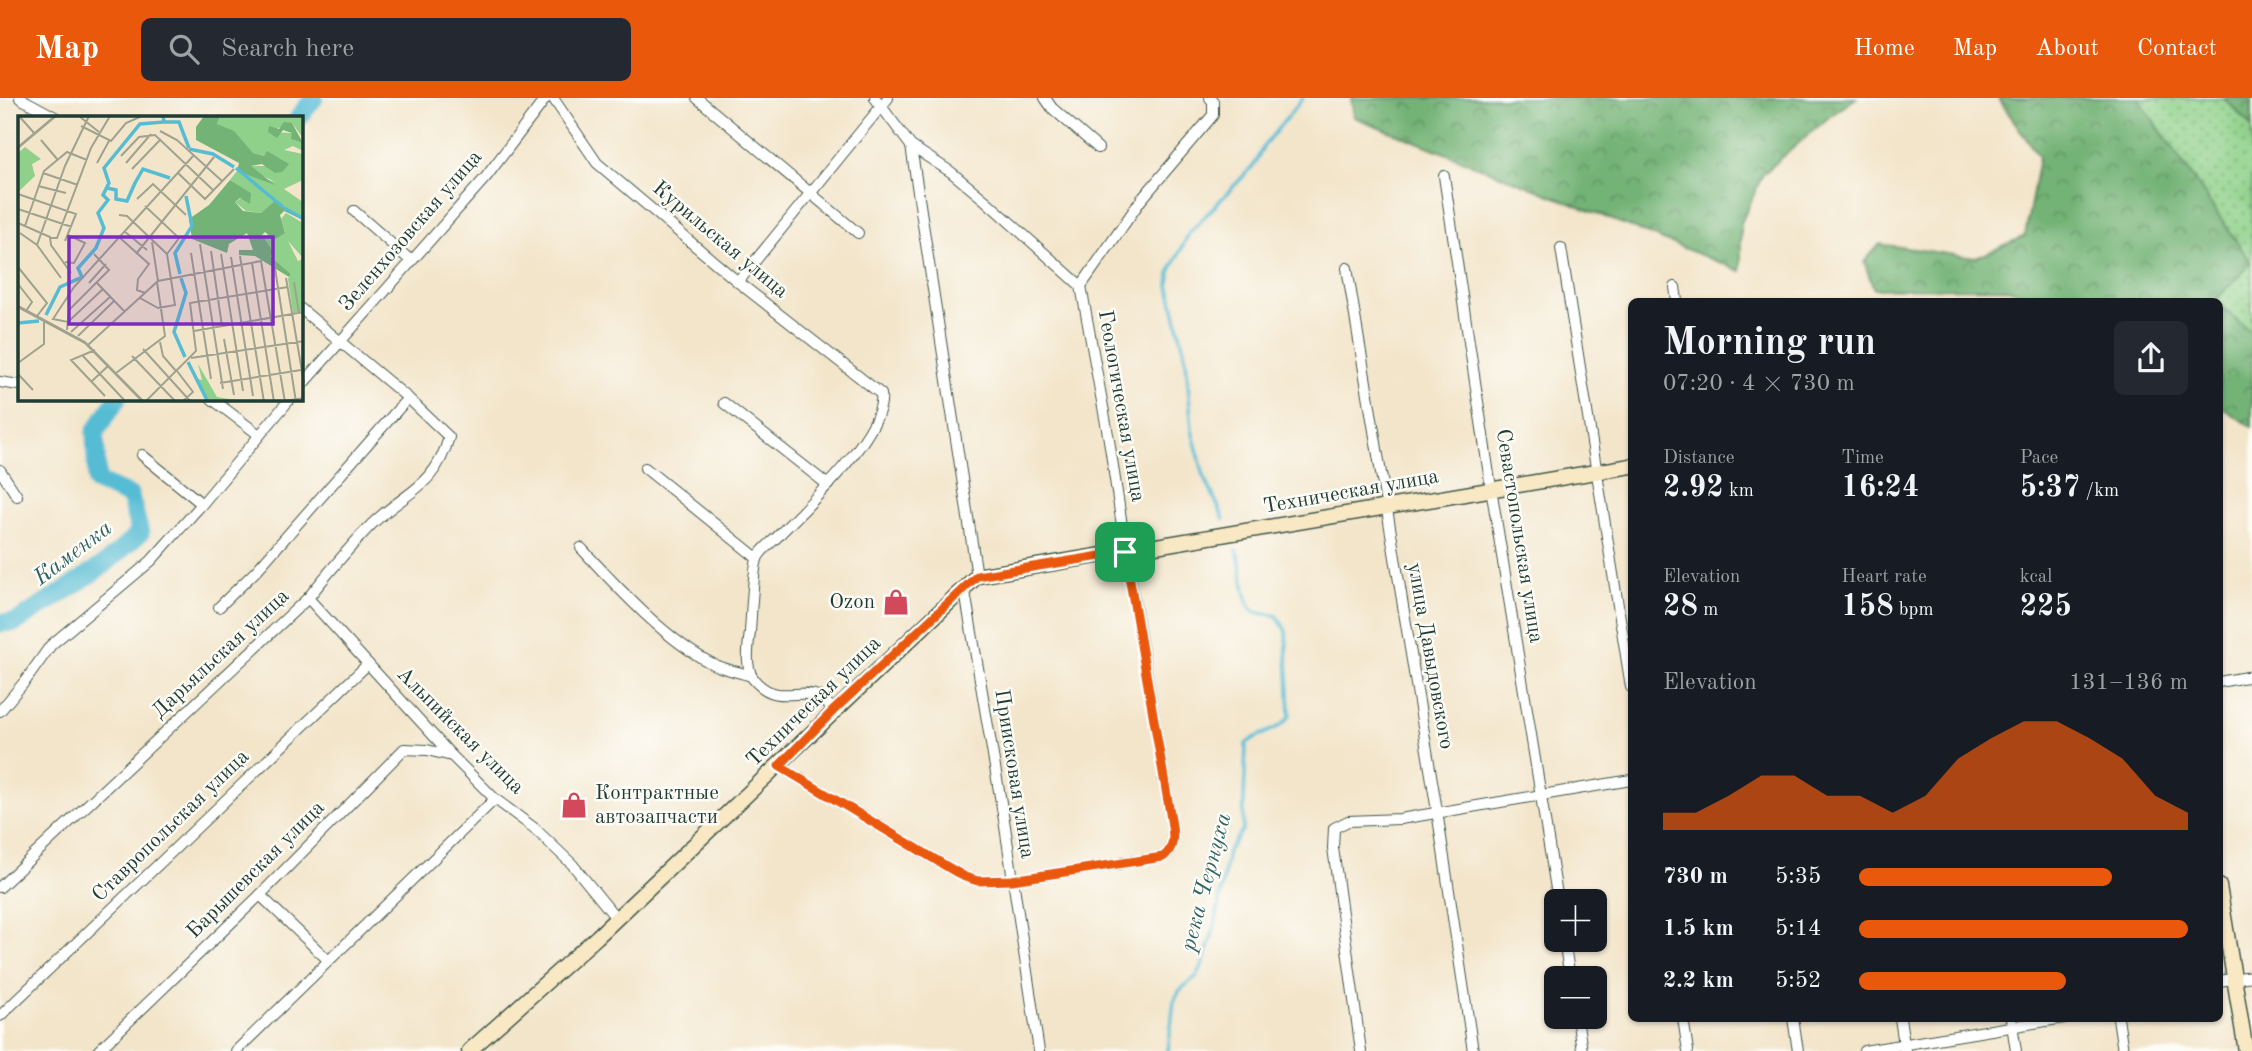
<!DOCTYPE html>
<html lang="en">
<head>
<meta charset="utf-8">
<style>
  :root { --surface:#171b24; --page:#242831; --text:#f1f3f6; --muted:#9ea1a6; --accent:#ea580c }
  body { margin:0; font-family:"Old Standard TT",serif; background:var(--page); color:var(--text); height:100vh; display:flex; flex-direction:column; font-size:26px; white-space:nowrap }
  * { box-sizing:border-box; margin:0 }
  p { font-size:23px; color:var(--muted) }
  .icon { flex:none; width:38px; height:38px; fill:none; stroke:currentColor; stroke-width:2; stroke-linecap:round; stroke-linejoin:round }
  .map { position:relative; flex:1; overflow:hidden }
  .details { position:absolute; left:1628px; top:200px; width:595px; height:724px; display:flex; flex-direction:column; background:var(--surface); border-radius:10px; box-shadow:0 2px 5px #0004 }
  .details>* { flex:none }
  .tools { position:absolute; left:1544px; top:791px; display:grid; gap:14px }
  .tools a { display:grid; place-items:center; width:63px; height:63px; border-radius:10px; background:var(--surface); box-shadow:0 2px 5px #0004; font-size:35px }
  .pin { position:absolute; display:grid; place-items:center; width:60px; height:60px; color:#fff; margin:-30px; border-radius:14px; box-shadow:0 4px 10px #0006 }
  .round { display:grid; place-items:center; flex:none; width:74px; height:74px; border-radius:10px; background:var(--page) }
  .headline { display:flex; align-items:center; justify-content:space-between; height:119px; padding:0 35px }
  h1 { font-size:38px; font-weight:800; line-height:52px }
  .stats { display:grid; grid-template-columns:repeat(3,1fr); gap:10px; height:119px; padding:7px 35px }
  .stats div { display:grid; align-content:center }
  .stats b { font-size:30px; font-weight:800 }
  .stats small { font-size:19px; font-weight:400 }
  .stats p { font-size:19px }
  .chart { height:196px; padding:14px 35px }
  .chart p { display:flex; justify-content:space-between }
  .chart svg { width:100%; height:126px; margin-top:7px; fill:var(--accent); opacity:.7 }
  ul { padding:0 35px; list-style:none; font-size:23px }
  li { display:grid; grid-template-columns:112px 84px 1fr; align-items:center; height:52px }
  li i { height:18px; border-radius:9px; background:var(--accent) }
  header { display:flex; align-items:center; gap:42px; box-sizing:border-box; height:98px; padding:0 35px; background:var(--accent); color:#fff }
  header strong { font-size:33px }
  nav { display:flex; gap:38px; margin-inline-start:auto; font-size:24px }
  .search { width:490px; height:63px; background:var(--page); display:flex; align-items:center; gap:18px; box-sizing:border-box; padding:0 24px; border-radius:10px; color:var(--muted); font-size:26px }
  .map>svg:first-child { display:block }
</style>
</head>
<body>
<header>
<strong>Map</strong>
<div class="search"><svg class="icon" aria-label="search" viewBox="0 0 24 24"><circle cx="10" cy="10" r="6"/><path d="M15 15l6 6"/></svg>Search here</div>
<nav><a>Home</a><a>Map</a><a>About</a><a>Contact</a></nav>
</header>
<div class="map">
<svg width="2252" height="953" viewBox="0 0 2252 953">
  <defs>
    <pattern id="grass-dots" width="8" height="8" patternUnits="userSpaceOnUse" patternTransform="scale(1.75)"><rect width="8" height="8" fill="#8fd18a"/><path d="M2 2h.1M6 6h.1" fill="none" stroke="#74ab72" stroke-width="1.8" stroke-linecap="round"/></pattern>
    <pattern id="forest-crowns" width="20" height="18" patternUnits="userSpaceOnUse" patternTransform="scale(1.75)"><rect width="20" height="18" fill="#73b376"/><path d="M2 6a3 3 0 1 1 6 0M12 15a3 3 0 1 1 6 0" fill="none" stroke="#5e9362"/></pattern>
  </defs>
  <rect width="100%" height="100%" fill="#fdfcf7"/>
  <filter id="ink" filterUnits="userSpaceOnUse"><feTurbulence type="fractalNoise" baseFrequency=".0143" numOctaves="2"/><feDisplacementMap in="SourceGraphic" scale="14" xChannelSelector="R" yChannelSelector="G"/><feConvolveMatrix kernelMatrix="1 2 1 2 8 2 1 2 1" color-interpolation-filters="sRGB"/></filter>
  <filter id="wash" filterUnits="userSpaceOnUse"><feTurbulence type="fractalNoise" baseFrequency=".00686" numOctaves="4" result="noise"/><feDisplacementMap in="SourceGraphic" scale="28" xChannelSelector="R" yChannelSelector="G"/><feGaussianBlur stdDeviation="1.57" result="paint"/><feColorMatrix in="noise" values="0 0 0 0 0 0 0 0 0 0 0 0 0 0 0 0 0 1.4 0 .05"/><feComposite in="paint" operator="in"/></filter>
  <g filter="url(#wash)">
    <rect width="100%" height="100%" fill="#f3e5ca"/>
    <polygon fill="url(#grass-dots)" stroke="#57875f" stroke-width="2" points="2138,0 2224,0 2252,29 2252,235 2219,207 2219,203 2215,203 2251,165"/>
    <g fill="url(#forest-crowns)" stroke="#497855" stroke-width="2">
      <polygon points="1351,0 1856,0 1829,19 1763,76 1741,125 1741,173 1354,19"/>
      <polygon points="1998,0 2138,0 2251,165 2215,203 2050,203 2003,190 1874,191 1864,164 1880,146 1976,160 2025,138 2039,59"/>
      <polygon points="2224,0 2252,0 2252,29"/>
      <polygon points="2219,207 2252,235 2252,329 2219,308"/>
    </g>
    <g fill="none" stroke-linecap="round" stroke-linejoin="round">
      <g stroke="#56bcd4" stroke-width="3.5">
        <polyline points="1224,421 1204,378 1192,332 1186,262 1169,188 1170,174 1189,135 1254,67 1263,49 1303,0"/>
        <path d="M 1168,953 L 1174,903 L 1180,892 L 1197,878 L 1203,866 L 1215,828 L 1228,753 L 1243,731 L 1246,646 C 1259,633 1280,635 1290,617 L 1286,533 L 1277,518 C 1270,515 1261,517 1254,513 C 1244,507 1242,467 1237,452"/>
      </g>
      <g stroke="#56bcd4" stroke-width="19">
        <polyline points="299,19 314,0"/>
        <polyline points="0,525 16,524 48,504 105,466 140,435 130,398 97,384 95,334 117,301"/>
      </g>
    </g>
  </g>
  <g filter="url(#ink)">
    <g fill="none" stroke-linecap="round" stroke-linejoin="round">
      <g stroke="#3f564a" stroke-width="12">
        <g id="street">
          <polyline points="20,0 55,19"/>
          <path d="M 553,0 L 597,65 L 738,184 L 881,296 C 887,334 806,409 780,436 C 774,443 762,451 758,459 C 753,468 751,521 750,534 C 748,549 744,574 757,585 C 778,606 799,590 818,598 C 823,601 829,608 834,612"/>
          <polyline points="697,0 858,135"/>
          <polyline points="1045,0 1052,10 1098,50"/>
          <polyline points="911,48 977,478"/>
          <polyline points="1444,78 1491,390 1558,803"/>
          <polyline points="354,113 410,162"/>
          <polyline points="1561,150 1631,589"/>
          <polyline points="1347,170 1437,713 1473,953"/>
          <polyline points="738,184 888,0"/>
          <polyline points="1081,188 1141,102 1213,17 1213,3 1210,0"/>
          <polyline points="1675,189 1677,203"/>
          <polyline points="0,284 19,287"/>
          <polyline points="301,288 486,79 546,0"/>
          <polyline points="212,301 258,336"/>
          <polyline points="724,305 828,387"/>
          <polyline points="142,357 202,406"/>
          <polyline points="645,370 757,460"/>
          <polyline points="0,372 17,398"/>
          <path d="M 581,450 C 617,489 667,544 715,567 C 726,572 740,574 751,578"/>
          <polyline points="964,488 1004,722 1039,953"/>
          <polyline points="308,500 452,658 495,701 534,730 572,766 616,820"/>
          <polyline points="219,509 256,473 408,300"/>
          <polyline points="2219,584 2252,578"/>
          <polyline points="0,613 26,582 51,547 151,463 202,406 290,301"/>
          <path d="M 779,668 L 951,771 L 965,779 L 978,783 L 1012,782 L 1163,759 C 1178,748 1172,731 1170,715 L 1126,454 L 1109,342 L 1081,188 L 986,103 L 951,74 L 911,48 L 875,0"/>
          <path d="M 0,789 L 308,500 C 329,474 349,449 372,426 C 406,393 435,390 449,339 L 408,300 L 301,211"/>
          <polyline points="260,797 328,862"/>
          <polyline points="1564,842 1570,880"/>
          <polyline points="2219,883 2252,878"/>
          <polyline points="0,918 368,566"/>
          <polyline points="1577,919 1582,953"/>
          <polyline points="1683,920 1688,953"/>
          <polyline points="1793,920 1798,953"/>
          <polyline points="1900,920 1905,953"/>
          <polyline points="2011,920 2016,953"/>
          <polyline points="2118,920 2123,953"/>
          <polyline points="98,953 260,797 404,651 427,652 452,658"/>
          <polyline points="236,953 495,701"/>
          <polyline points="1361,953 1333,750 1334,730 1348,723 1400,721 1631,682"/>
          <polyline points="1864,953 2064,920"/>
        </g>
      </g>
      <g stroke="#3f564a" stroke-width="17">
        <g id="secondary">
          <polyline points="2219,788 2246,953"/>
          <polyline points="469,953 597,839 977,478 1631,368"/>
        </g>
      </g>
      <use href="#street" stroke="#fff" stroke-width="10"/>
      <use href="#secondary" stroke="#f8e8c3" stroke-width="14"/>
    </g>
  </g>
  <g fill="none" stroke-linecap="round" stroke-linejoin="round" filter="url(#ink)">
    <g stroke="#fff" stroke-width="14">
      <path id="route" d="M 1125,454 L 1170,715 C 1172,731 1178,748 1163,759 L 1012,782 L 978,783 L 965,779 L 951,771 L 779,668 L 834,612 L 977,478 Z"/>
    </g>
    <use href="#route" stroke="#ea580c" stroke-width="9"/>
  </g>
  <defs>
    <g id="shop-bare" transform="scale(2.1)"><path d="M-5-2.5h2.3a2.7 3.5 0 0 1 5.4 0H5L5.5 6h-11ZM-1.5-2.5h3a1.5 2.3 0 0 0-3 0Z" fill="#d1495b" stroke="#fdfcf7" stroke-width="2.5" paint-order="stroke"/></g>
  </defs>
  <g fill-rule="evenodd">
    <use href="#shop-bare" x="896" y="504"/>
    <use href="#shop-bare" x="574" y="707"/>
  </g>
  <g text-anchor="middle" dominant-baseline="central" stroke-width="5" stroke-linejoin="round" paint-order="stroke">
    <g font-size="21" fill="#1f3d34" stroke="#fdfcf7">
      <text transform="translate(411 133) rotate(-49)">Зеленхозовская улица</text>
      <text transform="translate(720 142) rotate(40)">Курильская улица</text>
      <text transform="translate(1121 308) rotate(80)">Геологическая улица</text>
      <text transform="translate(1351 394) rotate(-10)">Техническая улица</text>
      <text transform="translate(1519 438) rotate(81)">Севастопольская улица</text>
      <text transform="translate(221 556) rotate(-43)">Дарьяльская улица</text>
      <text transform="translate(1430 558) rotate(80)">улица Давыдовского</text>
      <text transform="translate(814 604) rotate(-44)">Техническая улица</text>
      <text transform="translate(460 633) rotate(45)">Альпийская улица</text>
      <text transform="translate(1014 676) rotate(81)">Приисковая улица</text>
      <text transform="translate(171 728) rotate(-44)">Ставропольская улица</text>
      <text transform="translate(256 772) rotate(-45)">Барышевская улица</text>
    </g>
    <g font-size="21" fill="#1f3d34" stroke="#fdfcf7" text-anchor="end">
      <text x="875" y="504">Ozon</text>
      <text x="595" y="695" text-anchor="start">Контрактные<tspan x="595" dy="24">автозапчасти</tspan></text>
    </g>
    <g font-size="23" font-style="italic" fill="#306364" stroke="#fdfcf7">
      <text transform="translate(73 455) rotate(-37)">Каменка</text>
      <text transform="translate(1206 784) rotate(-75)">река Чернуха</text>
    </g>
  </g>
  <g transform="translate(18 18)">
    <rect width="285" height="285" fill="#f3e5ca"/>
    <path d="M 202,0 L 285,0 L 285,22 L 274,7 L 250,16 L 274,17 L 274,23 L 285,27 L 285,35 L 275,30 L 266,34 L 285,38 L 285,64 L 266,73 L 285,86 L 285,104 L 257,86 L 243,97 L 228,95 L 217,86 L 232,77 L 212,64 L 219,55 L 257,66 L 233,54 L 233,50 L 247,50 L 249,36 L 246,40 L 235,37 L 199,8 ZM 268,97 L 285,107 L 285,142 L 270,125 L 280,145 L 285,143 L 285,195 L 275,197 L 270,163 L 273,158 L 252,140 L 244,120 L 267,116 L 263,103 ZM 180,248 L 199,281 L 224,285 L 191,285 L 176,262 L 184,264 Z" fill="#8fd18a"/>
    <path d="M 186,0 L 202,0 L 199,8 L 216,15 L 235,37 L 246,40 L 249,35 L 271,48 L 264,56 L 257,57 L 244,48 L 233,50 L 257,69 L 219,55 L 221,47 L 178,24 L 178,11 ZM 266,6 L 274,7 L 285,27 L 273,23 L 274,17 L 265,14 L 259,22 L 250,16 L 251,10 L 261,13 ZM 212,64 L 233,77 L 232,88 L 222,82 L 217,86 L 225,95 L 243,97 L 257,85 L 285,104 L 266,95 L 262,99 L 267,117 L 256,124 L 247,116 L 244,119 L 255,136 L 252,140 L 273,158 L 271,161 L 237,140 L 221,139 L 221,134 L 235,134 L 229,117 L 211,128 L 209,137 L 174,123 L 171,103 L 191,89 Z" fill="#73b376"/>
    <path d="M 7,31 L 23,43 L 14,48 L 17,60 L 0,76 L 0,37 Z" fill="#8fd18a"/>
    <path fill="none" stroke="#56bcd4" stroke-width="3.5" d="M 146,6 L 161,6 L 171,32M 171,33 L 195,38 L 216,51M 218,52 L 265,91M 117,67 L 125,53 L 152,62M 89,72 L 98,74 L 98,83 L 109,85 L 117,67M 266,92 L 286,103M 162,158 L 157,137 L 174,110 L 168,80M 163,162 L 168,177 L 156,216 L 167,241M 28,199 L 42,171 L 64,161 L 60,152 L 78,132 L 86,112 L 80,97 L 90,84 L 85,79 L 91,67 L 86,52 L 122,8 L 146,6 L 145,0M 0,207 L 21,205M 170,246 L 190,286"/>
    <path fill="none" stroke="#9ea28e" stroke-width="2" d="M 1,0 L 17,18M 61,0 L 81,16M 63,10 L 93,25 L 108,7 L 124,0M 142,15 L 159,24 L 204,65M 23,24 L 39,43M 0,31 L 37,0M 0,32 L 38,0M 103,40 L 121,21 L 137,19 L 196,75M 79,47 L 91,25M 108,47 L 133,18M 114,53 L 143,23M 159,56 L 187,83 L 216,53M 25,57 L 60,69M 20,70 L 48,77M 0,78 L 58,98 L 47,125M 119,83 L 135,68 L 168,99M 127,90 L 161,122 L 149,138M 0,93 L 54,111M 101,99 L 109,100 L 149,138 L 157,189 L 140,192 L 122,182M 0,107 L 32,121 L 33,129 L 53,157M 7,110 L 26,55 L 49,36 L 69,44M 106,115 L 129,134M 2,117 L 19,129 L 43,162M 101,121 L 131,148 L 120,163 L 119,174 L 127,177M 33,122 L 39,122 L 73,32 L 92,0M 134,126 L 140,165M 182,128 L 205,273M 19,129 L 47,50 L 71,0M 193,135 L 204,210M 173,137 L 193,263M 118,138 L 196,41M 203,138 L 225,275M 222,140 L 246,286M 213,141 L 235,280M 47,146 L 56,147 L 67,127 L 50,119M 256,146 L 278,286M 234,147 L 256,286M 0,151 L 29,187 L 19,200M 268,162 L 286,267M 276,166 L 281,197M 71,167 L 88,148M 79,167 L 107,196M 0,168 L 14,186 L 8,195M 85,173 L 50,206 L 35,203 L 56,171 L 176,39M 0,190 L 67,226 L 126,286M 0,191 L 67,227 L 125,286M 49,214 L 51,194 L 91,154 L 76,138M 176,215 L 286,196M 53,216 L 92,181M 60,220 L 96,185M 206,223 L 216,279M 142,226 L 145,240 L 158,255M 70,229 L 140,165 L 243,145 L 267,286M 125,233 L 173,286M 77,234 L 53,244 L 87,280M 65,240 L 108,286M 114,240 L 158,286M 173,242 L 286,225M 0,247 L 26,228 L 26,205M 159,255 L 175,276 L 164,286M 98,257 L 147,220 L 139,166M 0,258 L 15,274M 73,266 L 90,250M 202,267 L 283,254M 127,286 L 178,235 L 172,187 L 270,171M 259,286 L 286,282"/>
    <path fill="#7b2cbf" fill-opacity="0.15" stroke="#7b2cbf" stroke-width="3.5" d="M 51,121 L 255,121 L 255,208 L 51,208 Z"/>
    <rect width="285" height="285" fill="none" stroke="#1f3d34" stroke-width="3.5"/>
  </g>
</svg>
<div class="tools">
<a>+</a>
<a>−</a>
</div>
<div class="pin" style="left:1125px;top:454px;background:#1e9e55"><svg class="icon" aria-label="arrive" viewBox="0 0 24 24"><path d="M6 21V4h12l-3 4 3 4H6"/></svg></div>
<section class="details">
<div class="headline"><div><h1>Morning run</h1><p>07:20 · 4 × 730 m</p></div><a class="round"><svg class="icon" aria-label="share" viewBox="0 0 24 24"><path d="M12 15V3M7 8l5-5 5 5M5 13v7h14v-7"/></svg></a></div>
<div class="stats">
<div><p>Distance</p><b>2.92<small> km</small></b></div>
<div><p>Time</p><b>16:24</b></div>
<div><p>Pace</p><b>5:37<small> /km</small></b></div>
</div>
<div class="stats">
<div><p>Elevation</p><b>28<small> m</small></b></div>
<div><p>Heart rate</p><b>158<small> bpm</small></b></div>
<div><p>kcal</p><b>225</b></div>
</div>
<div class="chart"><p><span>Elevation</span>131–136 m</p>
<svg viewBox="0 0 160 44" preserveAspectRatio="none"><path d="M0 44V38L10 38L20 32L30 25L40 25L50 32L60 32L70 38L80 32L90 19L100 12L110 6L120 6L130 12L140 19L150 32L160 38V44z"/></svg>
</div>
<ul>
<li><b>730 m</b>5:35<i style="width:77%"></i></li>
<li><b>1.5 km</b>5:14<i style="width:100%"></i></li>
<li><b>2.2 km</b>5:52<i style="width:63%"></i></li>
</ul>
</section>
</div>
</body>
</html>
